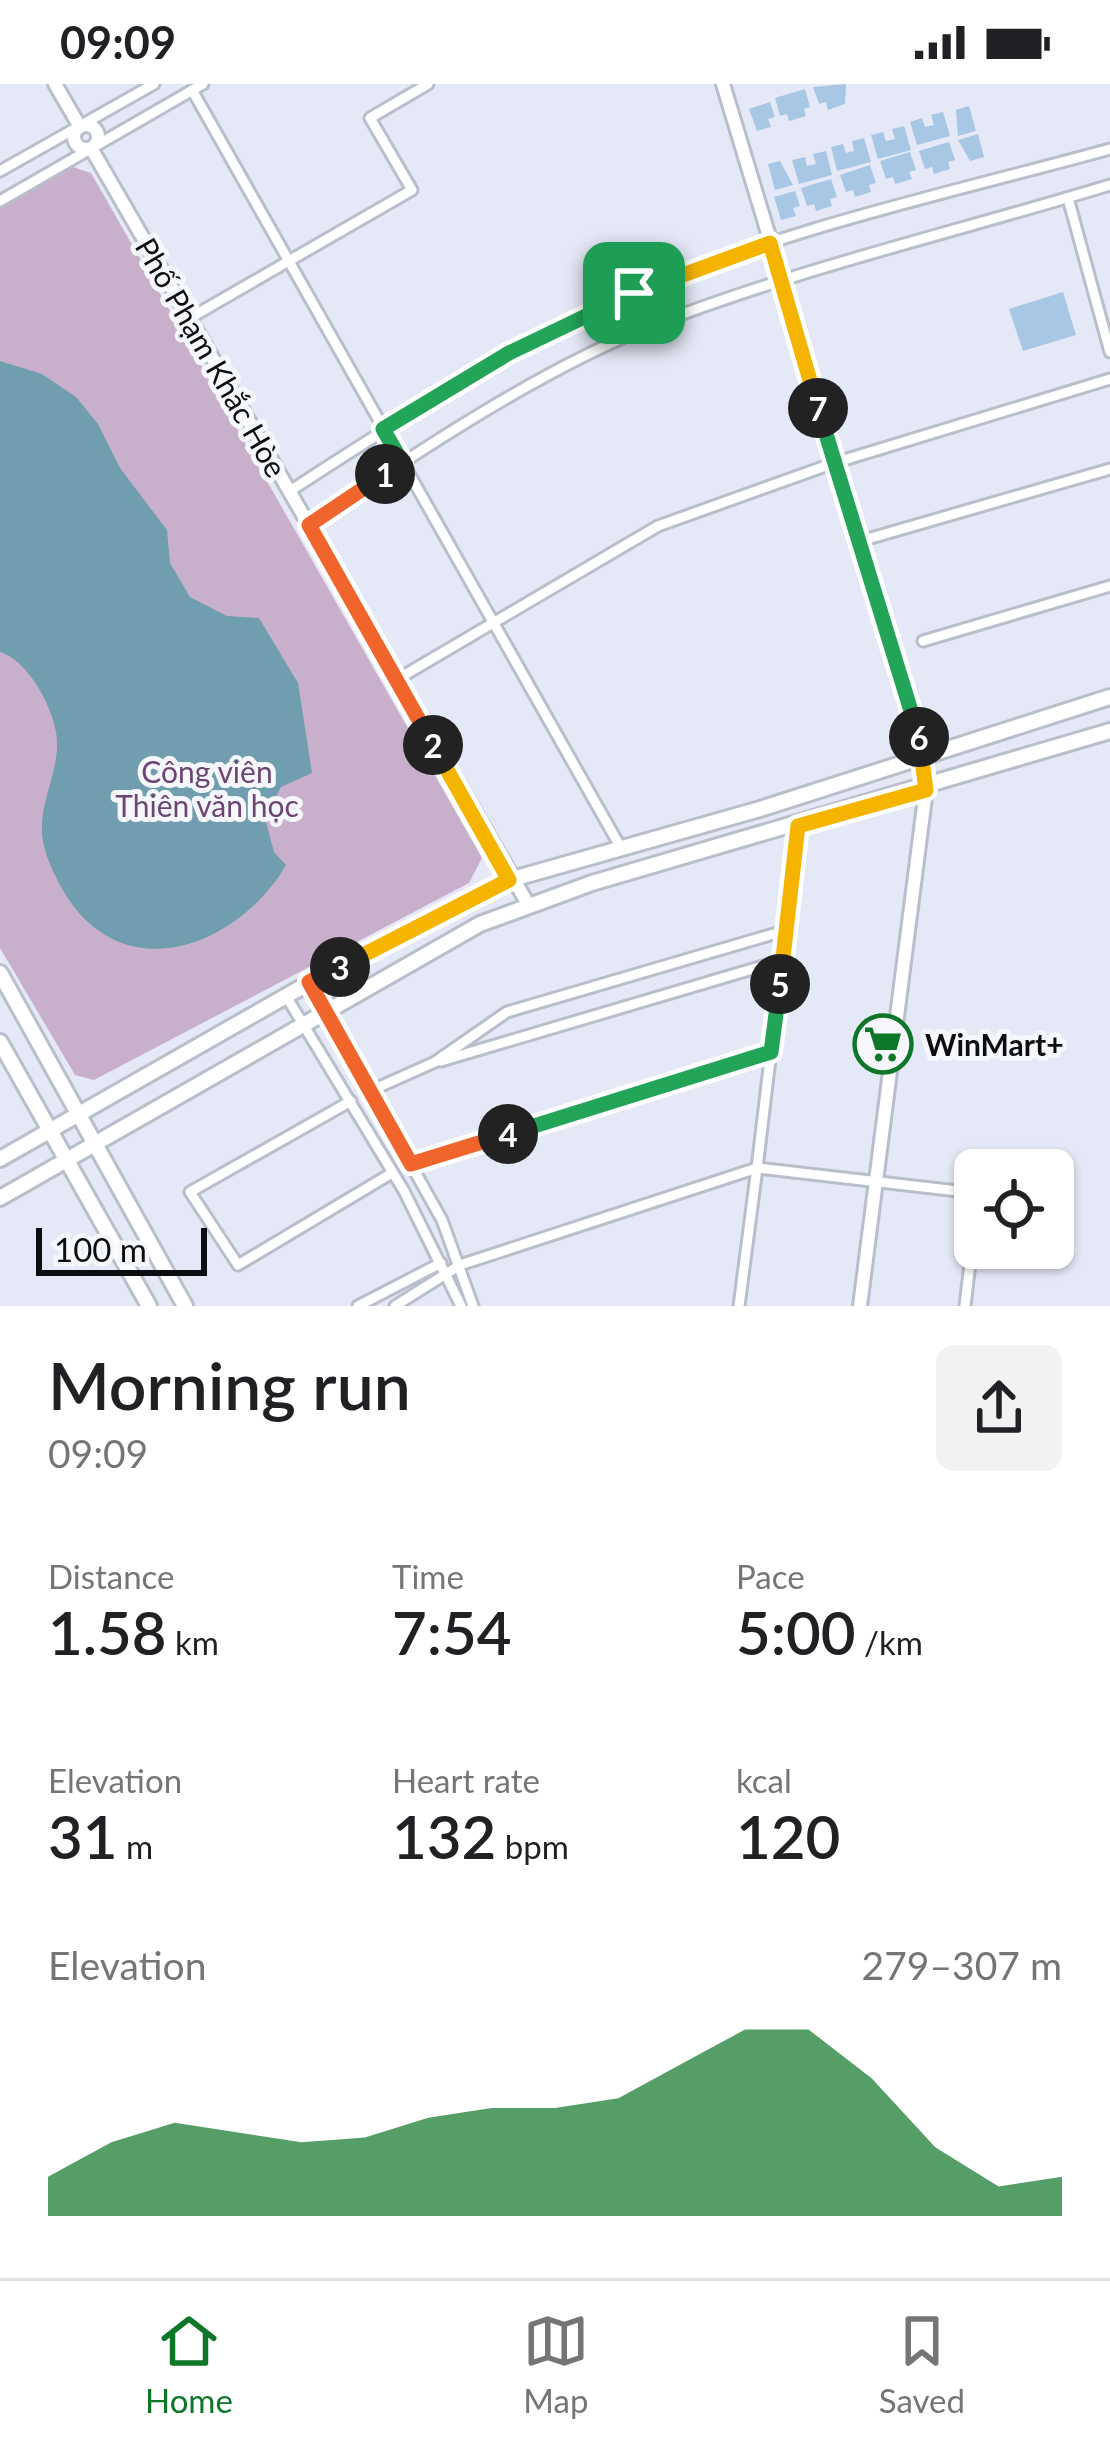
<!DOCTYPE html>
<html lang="en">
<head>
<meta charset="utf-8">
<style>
  :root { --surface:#fff; --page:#f2f2f2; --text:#202124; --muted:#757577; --line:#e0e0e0; --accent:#0e7628 }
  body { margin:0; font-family:Lato,sans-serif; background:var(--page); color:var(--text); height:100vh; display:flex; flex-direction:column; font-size:45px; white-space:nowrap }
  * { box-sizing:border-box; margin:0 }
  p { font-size:39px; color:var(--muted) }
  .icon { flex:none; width:66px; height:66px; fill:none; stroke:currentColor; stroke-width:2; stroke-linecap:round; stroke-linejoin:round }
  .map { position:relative; height:1222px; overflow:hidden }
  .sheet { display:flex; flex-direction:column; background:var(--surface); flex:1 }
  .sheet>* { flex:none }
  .controls { position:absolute; left:954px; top:1065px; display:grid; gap:24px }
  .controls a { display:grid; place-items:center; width:120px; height:120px; border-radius:18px; background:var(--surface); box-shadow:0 3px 9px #0004; font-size:60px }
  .scale { position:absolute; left:36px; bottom:30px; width:171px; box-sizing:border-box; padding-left:12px; border:6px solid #0c0d12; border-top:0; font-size:33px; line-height:42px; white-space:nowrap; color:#0c0d12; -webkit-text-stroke:9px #f5f7fc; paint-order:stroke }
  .pin { position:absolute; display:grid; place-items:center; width:102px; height:102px; color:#fff; margin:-51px; border-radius:24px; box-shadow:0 6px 18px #0006 }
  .km { position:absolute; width:60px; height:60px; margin:-30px; border-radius:50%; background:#222; color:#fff; font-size:33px; line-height:60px; text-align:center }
  .round { display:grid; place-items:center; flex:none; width:126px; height:126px; border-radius:18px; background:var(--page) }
  .headline { display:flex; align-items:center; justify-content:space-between; height:204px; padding:0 48px }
  h1 { font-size:66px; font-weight:600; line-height:90px }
  .figures { display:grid; grid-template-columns:repeat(3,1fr); gap:18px; height:204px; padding:12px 48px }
  .figures div { display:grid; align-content:center }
  .figures b { font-size:60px; font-weight:600 }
  .figures small { font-size:33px; font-weight:400 }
  .figures p { font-size:33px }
  .chart { height:336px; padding:24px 48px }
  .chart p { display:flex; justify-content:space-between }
  .chart svg { width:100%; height:216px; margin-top:12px; fill:var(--accent); opacity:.7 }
  .status { display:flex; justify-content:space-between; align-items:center; height:84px; padding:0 60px; background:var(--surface); direction:ltr }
  .status svg { height:33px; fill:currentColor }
  .dock { display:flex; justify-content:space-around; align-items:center; height:168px; border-top:3px solid var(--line); background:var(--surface); font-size:33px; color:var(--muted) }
  .dock a { display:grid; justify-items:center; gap:6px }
  .dock .on { color:var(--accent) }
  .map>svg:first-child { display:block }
</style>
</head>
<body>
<div class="status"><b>09:09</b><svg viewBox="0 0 49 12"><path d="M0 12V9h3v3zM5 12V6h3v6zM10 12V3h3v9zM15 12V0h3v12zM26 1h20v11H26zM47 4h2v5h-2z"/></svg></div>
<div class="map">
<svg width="1110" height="1222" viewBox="0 0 1110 1222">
  <rect width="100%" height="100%" fill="#e5e9f7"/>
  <polygon fill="#c8b0cc" points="64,80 91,89 106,115 482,774 469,799 94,996 75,991 0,864 0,118"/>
  <path fill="#709eae" d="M 0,277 L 42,290 L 76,313 L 98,340 L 120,384 L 167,446 L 170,479 L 190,513 L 227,532 L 259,534 L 298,599 L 312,689 L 281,703 L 265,734 L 274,768 L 286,781 C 238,863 123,907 64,808 C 55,793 42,766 42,748 C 40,714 62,683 56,648 C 51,620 28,577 0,568 Z"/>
  <g fill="#a7c7e5">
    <polygon points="846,0 845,20 828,26 826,18 819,20 813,3"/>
    <polygon points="805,5 810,23 804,25 806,32 789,37 787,30 780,32 775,14"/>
    <polygon points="770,18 775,33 768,35 771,43 757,47 749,25"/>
    <polygon points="969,22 976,47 958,52 956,26"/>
    <polygon points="943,28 950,52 917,61 910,38 922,34 925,43 934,41 931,31"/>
    <polygon points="904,42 911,66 878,75 871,51 883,48 886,57 895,55 892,45"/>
    <polygon points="978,50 984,73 970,77 958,56"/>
    <polygon points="864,54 871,78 837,87 831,63 843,60 846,69 854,67 852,57"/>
    <polygon points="949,58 955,76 948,78 950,85 934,90 932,83 925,85 919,67"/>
    <polygon points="826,67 832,91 799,100 792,76 805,73 807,82 816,80 813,70"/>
    <polygon points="910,68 916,86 909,88 912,95 895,100 893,93 886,95 880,77"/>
    <polygon points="780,77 793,101 775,106 768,80"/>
    <polygon points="870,81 876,99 869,101 871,108 855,113 853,106 846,108 840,91"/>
    <polygon points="831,95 837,113 830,115 832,122 816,127 814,120 807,122 801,104"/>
    <polygon points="795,107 800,122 793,124 796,132 781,136 774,113"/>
    <polygon points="1063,208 1076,251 1023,267 1009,225"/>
  </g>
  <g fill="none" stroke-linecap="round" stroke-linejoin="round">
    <g stroke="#b9becb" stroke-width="15">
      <g id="minor">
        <polyline points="192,6 621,764"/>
        <polyline points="0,87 154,0"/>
        <polyline points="1068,114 1110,268"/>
        <polyline points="0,117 203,0"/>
        <polyline points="190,234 412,106 370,34 428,0"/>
        <path d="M 290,407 C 400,335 509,266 630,212 C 782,144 950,109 1110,65"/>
        <path d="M 309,441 C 411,372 542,284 656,240 C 804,183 959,147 1110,101"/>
        <polyline points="857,458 1110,385"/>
        <polyline points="923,557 1110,502"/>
        <polyline points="396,596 658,442 834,379 1110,295"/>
        <polyline points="309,899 442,1136 473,1222"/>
        <polyline points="286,912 404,1107 461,1222"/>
        <polyline points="441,977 783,876"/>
        <polyline points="370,1007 435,978 507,928 787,846"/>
        <polyline points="351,1017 190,1108 238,1181 392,1089"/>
        <polyline points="411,1080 771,969"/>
        <polyline points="358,1222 441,1179"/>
        <polyline points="395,1222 460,1181 757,1084 798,742"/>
        <polyline points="739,1222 757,1084 975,1109"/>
        <polyline points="965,1222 975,1136"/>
      </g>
    </g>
    <g stroke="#b9becb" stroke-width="18">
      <g id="tertiary">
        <polyline points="55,0 80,43"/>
        <polyline points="723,0 919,649 926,706 860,1222"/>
        <circle cx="86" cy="53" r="12"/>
        <polyline points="91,64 528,820"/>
      </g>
    </g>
    <g stroke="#b9becb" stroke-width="20">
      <g id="secondary">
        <polyline points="0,889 185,1222"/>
        <polyline points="0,958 149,1222"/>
        <polyline points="0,1075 309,899 509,796 760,725 1110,613"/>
        <polyline points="0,1114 480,840 592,799 1110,647"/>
      </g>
    </g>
    <use href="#minor" stroke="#fff" stroke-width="9"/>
    <use href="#tertiary" stroke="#fff" stroke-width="12"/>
    <use href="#secondary" stroke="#fff" stroke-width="14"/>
  </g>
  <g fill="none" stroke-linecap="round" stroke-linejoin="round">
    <g stroke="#fff" stroke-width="24">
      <polyline id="split-1" points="385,390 402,378 383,345 509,269 634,209"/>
    </g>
    <g stroke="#fff" stroke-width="24">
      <polyline id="split-2" points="385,390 309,441 433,661"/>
    </g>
    <g stroke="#fff" stroke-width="24">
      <polyline id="split-3" points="340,883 509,796 433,661"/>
    </g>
    <g stroke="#fff" stroke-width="24">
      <polyline id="split-4" points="340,883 309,898 411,1080 508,1050"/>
    </g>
    <g stroke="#fff" stroke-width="24">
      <polyline id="split-5" points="508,1050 771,968 780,900"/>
    </g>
    <g stroke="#fff" stroke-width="24">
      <polyline id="split-6" points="780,900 798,742 926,706 919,653"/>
    </g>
    <g stroke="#fff" stroke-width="24">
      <polyline id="split-7" points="818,324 919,653"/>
    </g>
    <g stroke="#fff" stroke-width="24">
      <polyline id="split-8" points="634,209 770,159 818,324"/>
    </g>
    <use href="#split-1" stroke="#22a559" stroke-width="15"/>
    <use href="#split-2" stroke="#f0652b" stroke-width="15"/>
    <use href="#split-3" stroke="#f5b400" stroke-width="15"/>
    <use href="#split-4" stroke="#f0652b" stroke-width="15"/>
    <use href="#split-5" stroke="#22a559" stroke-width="15"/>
    <use href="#split-6" stroke="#f5b400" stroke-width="15"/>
    <use href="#split-7" stroke="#22a559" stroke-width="15"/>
    <use href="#split-8" stroke="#f5b400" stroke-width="15"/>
  </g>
  <defs>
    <g id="supermarket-ring" transform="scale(3)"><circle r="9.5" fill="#f5f7fc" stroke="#0e7628" stroke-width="1.5"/><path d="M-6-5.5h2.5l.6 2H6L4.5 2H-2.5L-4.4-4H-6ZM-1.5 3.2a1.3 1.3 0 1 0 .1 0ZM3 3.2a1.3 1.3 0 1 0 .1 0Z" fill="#0e7628"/></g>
  </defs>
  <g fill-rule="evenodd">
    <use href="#supermarket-ring" x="883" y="960"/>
  </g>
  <g text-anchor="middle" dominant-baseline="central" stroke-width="10" stroke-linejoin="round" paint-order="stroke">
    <g font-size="30" fill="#0c0d12" stroke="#f5f7fc">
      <text transform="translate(212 273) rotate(60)">Phố Phạm Khắc Hòe</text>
    </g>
    <g font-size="30" fill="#6c4673" stroke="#f5f7fc">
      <text x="207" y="687">Công viên<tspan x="207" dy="34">Thiên văn học</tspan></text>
    </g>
    <g font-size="30" font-weight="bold" fill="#0c0d12" stroke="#f5f7fc" text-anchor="start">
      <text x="925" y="960">WinMart+</text>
    </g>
  </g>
</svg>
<div class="controls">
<a><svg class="icon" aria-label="locate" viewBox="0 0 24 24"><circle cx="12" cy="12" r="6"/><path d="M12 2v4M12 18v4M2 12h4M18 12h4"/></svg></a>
</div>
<div class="scale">100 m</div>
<div class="pin" style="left:634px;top:209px;background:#1e9e55"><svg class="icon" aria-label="arrive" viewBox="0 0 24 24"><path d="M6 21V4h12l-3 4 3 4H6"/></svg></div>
<b class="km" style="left:385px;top:390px">1</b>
<b class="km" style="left:433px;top:661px">2</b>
<b class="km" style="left:340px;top:883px">3</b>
<b class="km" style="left:508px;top:1050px">4</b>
<b class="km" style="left:780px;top:900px">5</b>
<b class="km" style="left:919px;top:653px">6</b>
<b class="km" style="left:818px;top:324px">7</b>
</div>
<section class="sheet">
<div class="headline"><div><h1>Morning run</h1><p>09:09</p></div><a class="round"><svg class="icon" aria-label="share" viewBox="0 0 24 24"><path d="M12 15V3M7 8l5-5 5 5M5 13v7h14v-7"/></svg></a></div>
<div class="figures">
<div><p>Distance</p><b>1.58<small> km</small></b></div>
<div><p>Time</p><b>7:54</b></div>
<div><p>Pace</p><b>5:00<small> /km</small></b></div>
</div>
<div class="figures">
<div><p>Elevation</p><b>31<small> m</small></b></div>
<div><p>Heart rate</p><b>132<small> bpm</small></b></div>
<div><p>kcal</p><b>120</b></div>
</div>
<div class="chart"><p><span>Elevation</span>279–307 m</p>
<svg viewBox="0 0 160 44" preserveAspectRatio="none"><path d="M0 44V36L10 29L20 25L30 27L40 29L50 28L60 24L70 22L80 22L90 20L100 13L110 6L120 6L130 16L140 30L150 38L160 36V44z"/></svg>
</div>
</section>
<nav class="dock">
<a class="on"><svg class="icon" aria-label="home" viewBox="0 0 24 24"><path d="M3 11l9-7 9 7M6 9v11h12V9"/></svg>Home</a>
<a><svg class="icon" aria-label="map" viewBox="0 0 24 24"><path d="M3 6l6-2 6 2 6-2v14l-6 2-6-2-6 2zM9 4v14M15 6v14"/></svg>Map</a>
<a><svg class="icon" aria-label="saved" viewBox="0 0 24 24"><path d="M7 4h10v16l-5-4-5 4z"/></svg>Saved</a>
</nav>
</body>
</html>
